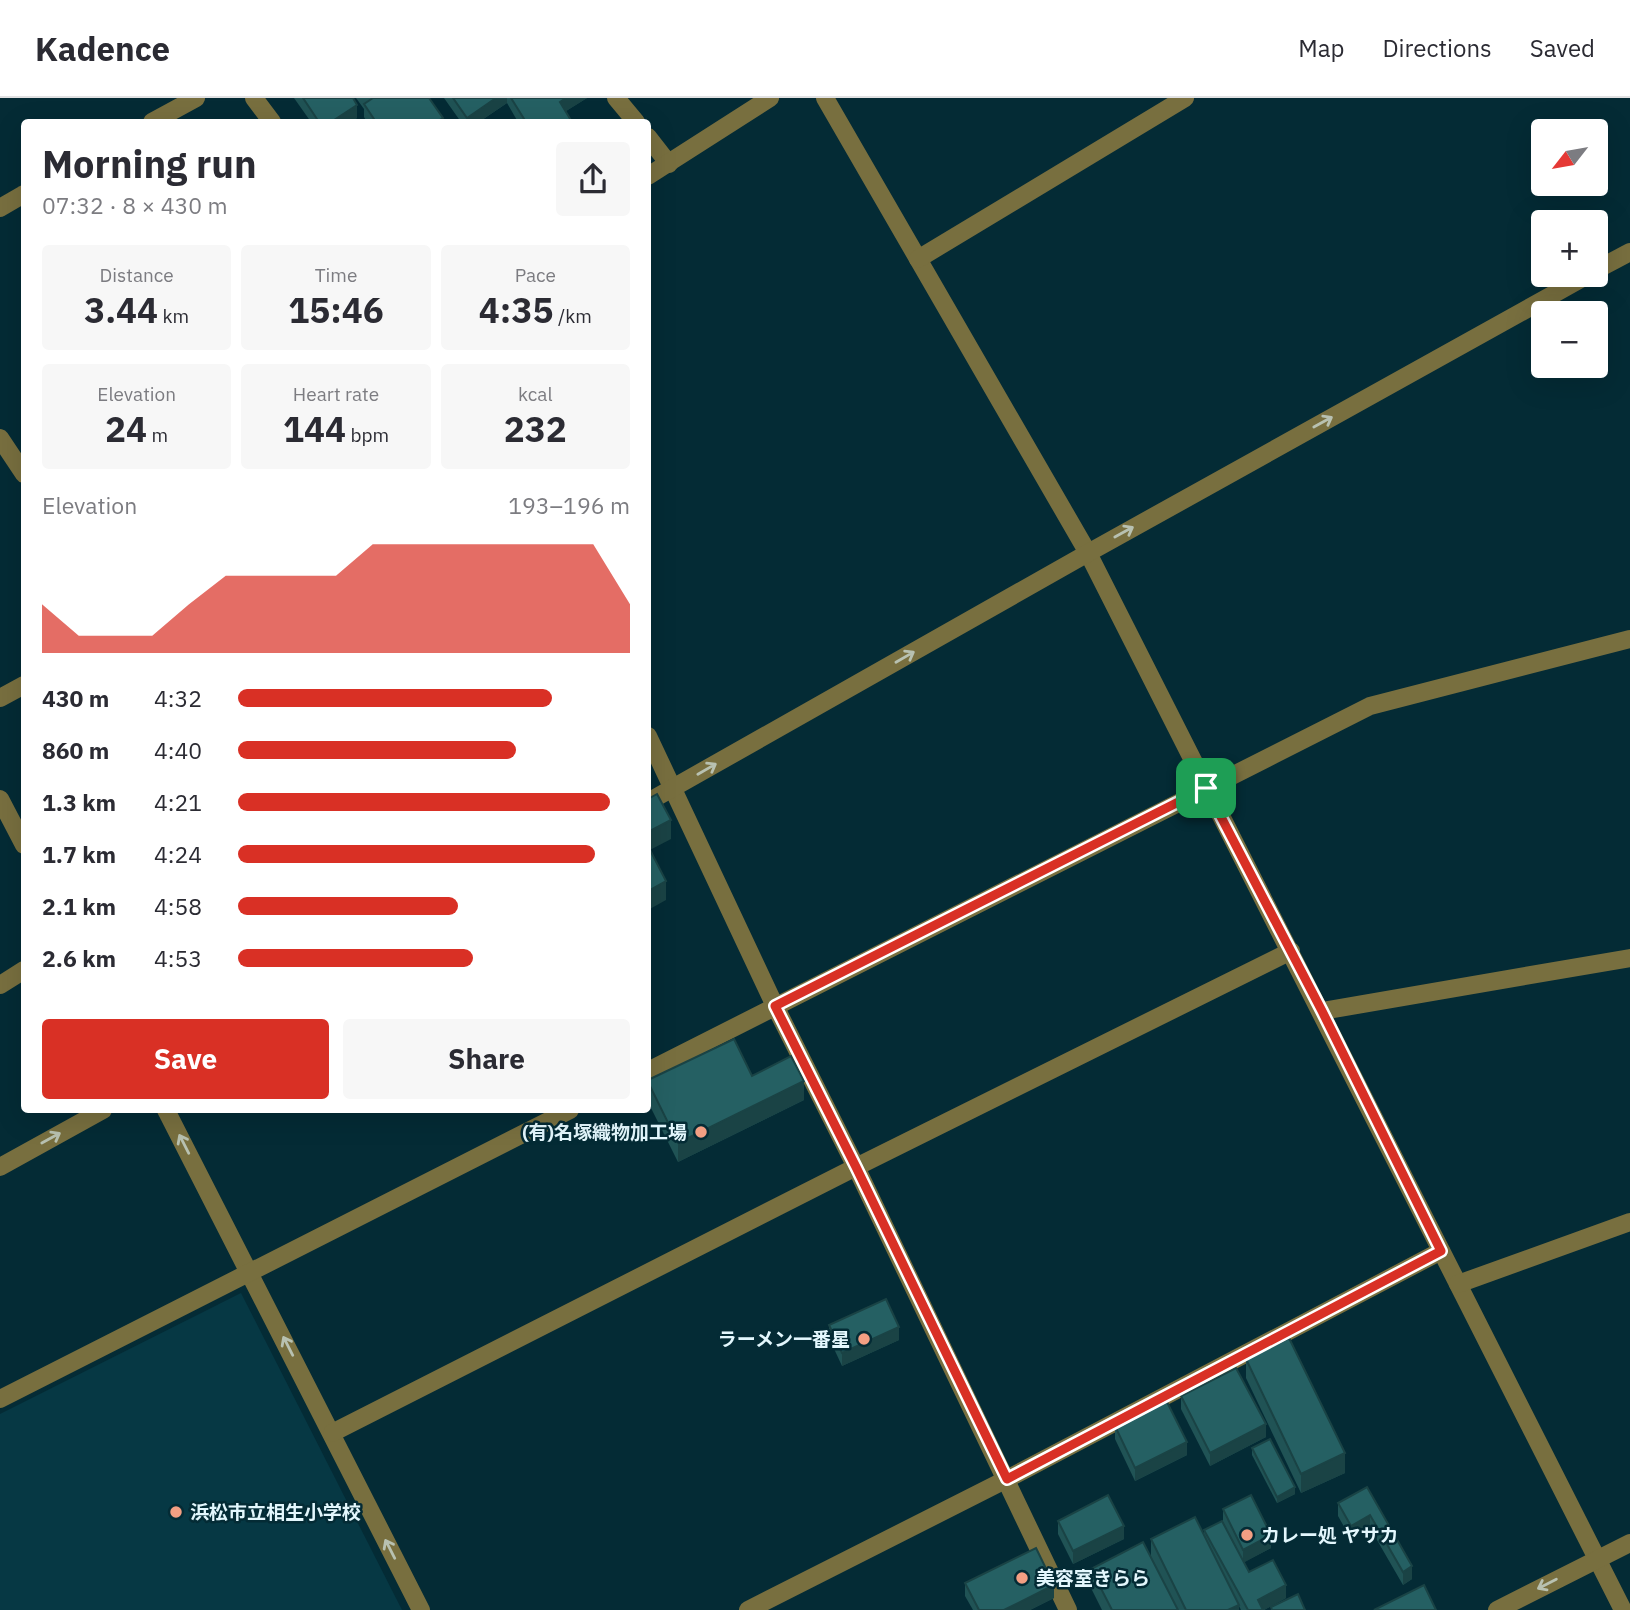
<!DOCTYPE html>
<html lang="en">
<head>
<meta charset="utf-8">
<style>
  :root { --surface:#fff; --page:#f7f7f7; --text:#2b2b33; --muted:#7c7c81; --line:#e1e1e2; --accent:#d93025 }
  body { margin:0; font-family:"IBM Plex Sans","Noto Sans JP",sans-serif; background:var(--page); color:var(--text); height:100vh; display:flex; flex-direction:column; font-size:26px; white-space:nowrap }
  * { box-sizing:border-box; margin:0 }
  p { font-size:23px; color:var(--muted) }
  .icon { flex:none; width:38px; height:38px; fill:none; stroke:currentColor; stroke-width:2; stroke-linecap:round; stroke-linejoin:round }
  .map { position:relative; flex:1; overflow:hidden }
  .panel { position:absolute; left:21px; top:21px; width:630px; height:994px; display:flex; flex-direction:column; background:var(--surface); border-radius:7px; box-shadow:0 7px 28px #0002 }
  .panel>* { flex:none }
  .needle { width:46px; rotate:239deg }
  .buttons { position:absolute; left:1531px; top:21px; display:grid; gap:14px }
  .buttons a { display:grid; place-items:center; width:77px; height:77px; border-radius:7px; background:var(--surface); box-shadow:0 7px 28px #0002; font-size:35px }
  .pin { position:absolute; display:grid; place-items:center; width:60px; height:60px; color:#fff; margin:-30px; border-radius:14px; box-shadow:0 4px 10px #0006 }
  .round { display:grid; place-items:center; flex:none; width:74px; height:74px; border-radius:7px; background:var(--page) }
  .head { display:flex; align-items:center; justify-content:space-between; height:119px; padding:0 21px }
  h1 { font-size:38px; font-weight:700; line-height:52px }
  .metrics { display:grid; grid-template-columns:repeat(3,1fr); gap:10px; height:119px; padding:7px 21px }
  .metrics div { display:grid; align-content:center; border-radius:7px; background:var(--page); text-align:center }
  .metrics b { font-size:35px; font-weight:700 }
  .metrics small { font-size:19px; font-weight:400 }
  .metrics p { font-size:19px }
  .chart { height:196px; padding:14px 21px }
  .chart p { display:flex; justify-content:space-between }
  .chart svg { width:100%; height:126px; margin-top:7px; fill:var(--accent); opacity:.7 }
  .action { display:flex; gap:14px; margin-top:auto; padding:14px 21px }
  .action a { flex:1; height:80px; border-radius:7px; background:var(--accent); color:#fff; font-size:28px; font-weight:700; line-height:80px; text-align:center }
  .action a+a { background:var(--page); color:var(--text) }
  ul { padding:0 21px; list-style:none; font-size:23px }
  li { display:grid; grid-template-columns:112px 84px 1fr; align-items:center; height:52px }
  li i { height:18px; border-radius:9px; background:var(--accent) }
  header { display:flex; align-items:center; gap:42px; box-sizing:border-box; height:98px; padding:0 35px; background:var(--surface); border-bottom:2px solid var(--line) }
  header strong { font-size:33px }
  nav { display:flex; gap:38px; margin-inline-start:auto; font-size:24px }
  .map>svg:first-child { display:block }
</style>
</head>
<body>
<header>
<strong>Kadence</strong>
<nav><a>Map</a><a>Directions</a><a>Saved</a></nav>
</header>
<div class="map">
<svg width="1630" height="1512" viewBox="0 0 1630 1512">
  <rect width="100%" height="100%" fill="#042b35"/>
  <polygon fill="#063844" points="241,1195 402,1512 0,1512 0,1316"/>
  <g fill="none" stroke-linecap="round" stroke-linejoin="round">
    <g stroke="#786f3f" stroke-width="18">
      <polyline points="254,0 272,24"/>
      <polyline points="616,0 636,24"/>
      <polyline points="825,0 1088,455 1623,1512"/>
      <polyline points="152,24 196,0"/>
      <polyline points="648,39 669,66"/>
      <polyline points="648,78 770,0"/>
      <polyline points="0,110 24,96"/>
      <polyline points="918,161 1185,0"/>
      <polyline points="1596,172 1630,154"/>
      <polyline points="0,340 24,376"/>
      <polyline points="0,600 24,587"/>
      <polyline points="648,638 775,908 856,1069 1068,1512"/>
      <polyline points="0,701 24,747"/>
      <polyline points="648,704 1088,455 1588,177"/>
      <polyline points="0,887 24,872"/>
      <polyline points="1322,913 1630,860"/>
      <polyline points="648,973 1370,608 1630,541"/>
      <polyline points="166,1012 421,1512"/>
      <polyline points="0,1069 103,1012"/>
      <polyline points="1458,1186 1630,1124"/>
      <polyline points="0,1301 570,1012"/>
      <polyline points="332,1335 856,1069 1291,853"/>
      <polyline points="748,1512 1007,1381 1441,1153"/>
      <polyline points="1497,1512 1630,1445"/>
    </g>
  </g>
  <g fill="#205355">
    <polygon points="294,0 353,0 357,20 351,24 311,24"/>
    <polygon points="356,0 429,0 443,24 367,24 364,19 364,11"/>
    <polygon points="444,0 587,0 566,13 572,24 518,24 507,5 479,24 461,24"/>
    <polygon points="752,978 804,1002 678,1064 648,1004 648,982"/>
    <polygon points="829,1227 899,1242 842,1268 829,1240"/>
    <polygon points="1246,1261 1345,1375 1301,1395 1246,1280"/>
    <polygon points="1181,1298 1266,1339 1210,1368 1181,1311"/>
    <polygon points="1115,1328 1187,1357 1135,1383 1115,1341"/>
    <polygon points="1252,1350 1295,1396 1277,1405 1252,1357"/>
    <polygon points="1367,1389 1412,1481 1403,1487 1370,1430 1351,1441 1338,1418 1338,1405"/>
    <polygon points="1223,1411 1271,1450 1244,1464 1249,1474 1286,1500 1264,1512 1241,1512 1239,1508 1239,1512 1102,1512 1091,1490 1091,1471 1151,1459 1151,1441 1204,1437 1204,1432 1232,1442 1223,1424"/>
    <polygon points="1058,1423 1124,1441 1073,1466 1058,1436"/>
    <polygon points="965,1485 1054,1500 1030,1512 973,1512 965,1498"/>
  </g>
  <g fill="#1a4345">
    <polygon points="496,0 507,0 507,5 479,24 467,24 467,20"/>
    <polygon points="566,0 587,0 560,17 560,4"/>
    <polygon points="357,7 357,20 351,24 331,24"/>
    <polygon points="671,722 671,741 648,753 648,734"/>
    <polygon points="666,783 666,802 648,812 648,793"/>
    <polygon points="804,983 804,1002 678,1064 678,1045"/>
    <polygon points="899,1229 899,1242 842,1268 842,1255"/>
    <polygon points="1266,1326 1266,1339 1210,1368 1210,1355"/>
    <polygon points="1187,1344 1187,1357 1135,1383 1135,1370"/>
    <polygon points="1345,1355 1345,1375 1301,1395 1301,1376"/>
    <polygon points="1295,1389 1295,1396 1277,1405 1277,1399"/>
    <polygon points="1370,1417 1370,1430 1351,1441 1351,1428"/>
    <polygon points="1124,1428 1124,1441 1073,1466 1073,1453"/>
    <polygon points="1271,1437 1271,1450 1243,1465 1243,1452"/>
    <polygon points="1412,1468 1412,1481 1403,1487 1403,1474"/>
    <polygon points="1054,1487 1054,1500 1030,1512 1004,1512"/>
    <polygon points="1286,1487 1286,1500 1264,1512 1258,1512 1258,1502"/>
    <polygon points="1239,1507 1239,1512 1228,1512"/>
  </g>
  <g fill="#256063" stroke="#1a4345" stroke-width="2">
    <polygon points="303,0 353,0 357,7 331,24 319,24"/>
    <polygon points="373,0 429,0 443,20 436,24 376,24 364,6"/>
    <polygon points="453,0 496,0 467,20"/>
    <polygon points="511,0 566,0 560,4 572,24 526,24"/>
    <polygon points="657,696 671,722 648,734 648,701"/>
    <polygon points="648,748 666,783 648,793"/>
    <polygon points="734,941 752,978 791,958 804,983 678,1045 648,984 648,982"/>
    <polygon points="886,1201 899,1229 842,1255 829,1227"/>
    <polygon points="1289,1240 1345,1355 1301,1376 1246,1261"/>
    <polygon points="1236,1270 1266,1326 1210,1355 1181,1298"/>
    <polygon points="1166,1302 1187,1344 1135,1370 1115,1328"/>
    <polygon points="1270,1341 1295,1389 1277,1399 1252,1350"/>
    <polygon points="1367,1389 1412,1468 1403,1474 1370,1417 1351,1428 1338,1405"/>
    <polygon points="1108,1397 1124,1428 1073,1453 1058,1423"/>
    <polygon points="1251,1397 1271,1437 1243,1452 1223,1411"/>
    <polygon points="1195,1419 1239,1507 1228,1512 1186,1512 1151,1441"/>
    <polygon points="1222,1423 1249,1474 1273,1462 1286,1487 1258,1502 1263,1512 1248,1512 1204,1432"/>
    <polygon points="1143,1444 1178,1512 1112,1512 1091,1471"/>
    <polygon points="1036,1450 1054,1487 1004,1512 979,1512 965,1485"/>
    <polygon points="1424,1487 1436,1512 1374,1512"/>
    <polygon points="1298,1496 1305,1512 1272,1512 1271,1509"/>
  </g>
  <defs><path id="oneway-shaft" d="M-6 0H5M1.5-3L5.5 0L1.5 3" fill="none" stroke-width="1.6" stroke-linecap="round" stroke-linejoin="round" transform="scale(1.75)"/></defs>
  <g stroke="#b8c1b1">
    <use href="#oneway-shaft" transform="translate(1323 324) rotate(-29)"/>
    <use href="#oneway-shaft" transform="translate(1124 434) rotate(-29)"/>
    <use href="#oneway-shaft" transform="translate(905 559) rotate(-30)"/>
    <use href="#oneway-shaft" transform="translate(707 671) rotate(-30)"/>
    <use href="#oneway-shaft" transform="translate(51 1040) rotate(-29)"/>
    <use href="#oneway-shaft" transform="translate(184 1046) rotate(-117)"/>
    <use href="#oneway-shaft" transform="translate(288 1248) rotate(-117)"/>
    <use href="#oneway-shaft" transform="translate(390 1451) rotate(-117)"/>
    <use href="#oneway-shaft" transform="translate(1547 1486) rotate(153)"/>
  </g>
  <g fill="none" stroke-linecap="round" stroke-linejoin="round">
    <g stroke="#fff" stroke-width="14">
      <polygon id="route" points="1206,690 1322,913 1441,1153 1007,1381 856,1069 775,908"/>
    </g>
    <use href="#route" stroke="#d93025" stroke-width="9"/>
  </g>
  <g fill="#f39f83" stroke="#042b35" stroke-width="2.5">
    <circle cx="701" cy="1034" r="7"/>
    <circle cx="864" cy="1241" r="7"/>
    <circle cx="176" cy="1414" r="7"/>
    <circle cx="1247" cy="1437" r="7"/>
    <circle cx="1022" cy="1480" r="7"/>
  </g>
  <g text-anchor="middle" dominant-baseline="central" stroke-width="5" stroke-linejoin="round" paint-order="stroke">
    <g font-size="19" font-weight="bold" fill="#e3f7fd" stroke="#042b35" text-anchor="start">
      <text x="687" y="1034" text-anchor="end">(有)名塚織物加工場</text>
      <text x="850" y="1241" text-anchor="end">ラーメン一番星</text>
      <text x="190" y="1414">浜松市立相生小学校</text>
      <text x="1261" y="1437">カレー処 ヤサカ</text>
      <text x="1036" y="1480">美容室きらら</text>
    </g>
  </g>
</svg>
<div class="buttons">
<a><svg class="needle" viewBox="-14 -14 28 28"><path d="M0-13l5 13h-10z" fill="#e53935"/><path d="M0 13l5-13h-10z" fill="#7c7c81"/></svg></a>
<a>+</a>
<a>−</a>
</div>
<div class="pin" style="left:1206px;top:690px;background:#1e9e55"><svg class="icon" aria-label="arrive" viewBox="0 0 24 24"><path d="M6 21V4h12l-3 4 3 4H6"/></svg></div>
<section class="panel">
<div class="head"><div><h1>Morning run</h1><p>07:32 · 8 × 430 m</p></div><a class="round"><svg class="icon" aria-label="share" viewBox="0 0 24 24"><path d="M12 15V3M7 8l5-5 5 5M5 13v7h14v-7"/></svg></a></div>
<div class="metrics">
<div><p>Distance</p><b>3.44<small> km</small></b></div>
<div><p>Time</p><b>15:46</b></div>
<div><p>Pace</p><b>4:35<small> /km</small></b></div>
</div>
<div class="metrics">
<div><p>Elevation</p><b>24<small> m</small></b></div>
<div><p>Heart rate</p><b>144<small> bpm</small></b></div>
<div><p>kcal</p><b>232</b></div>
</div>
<div class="chart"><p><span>Elevation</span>193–196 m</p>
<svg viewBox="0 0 160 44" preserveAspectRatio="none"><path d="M0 44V27L10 38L20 38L30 38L40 27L50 17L60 17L70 17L80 17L90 6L100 6L110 6L120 6L130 6L140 6L150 6L160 27V44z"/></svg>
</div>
<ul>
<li><b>430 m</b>4:32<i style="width:80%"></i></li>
<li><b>860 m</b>4:40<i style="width:71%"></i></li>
<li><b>1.3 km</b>4:21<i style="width:95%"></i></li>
<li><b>1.7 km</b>4:24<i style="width:91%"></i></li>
<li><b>2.1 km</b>4:58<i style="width:56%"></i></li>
<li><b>2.6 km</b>4:53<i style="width:60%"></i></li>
</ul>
<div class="action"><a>Save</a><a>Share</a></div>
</section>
</div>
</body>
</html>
